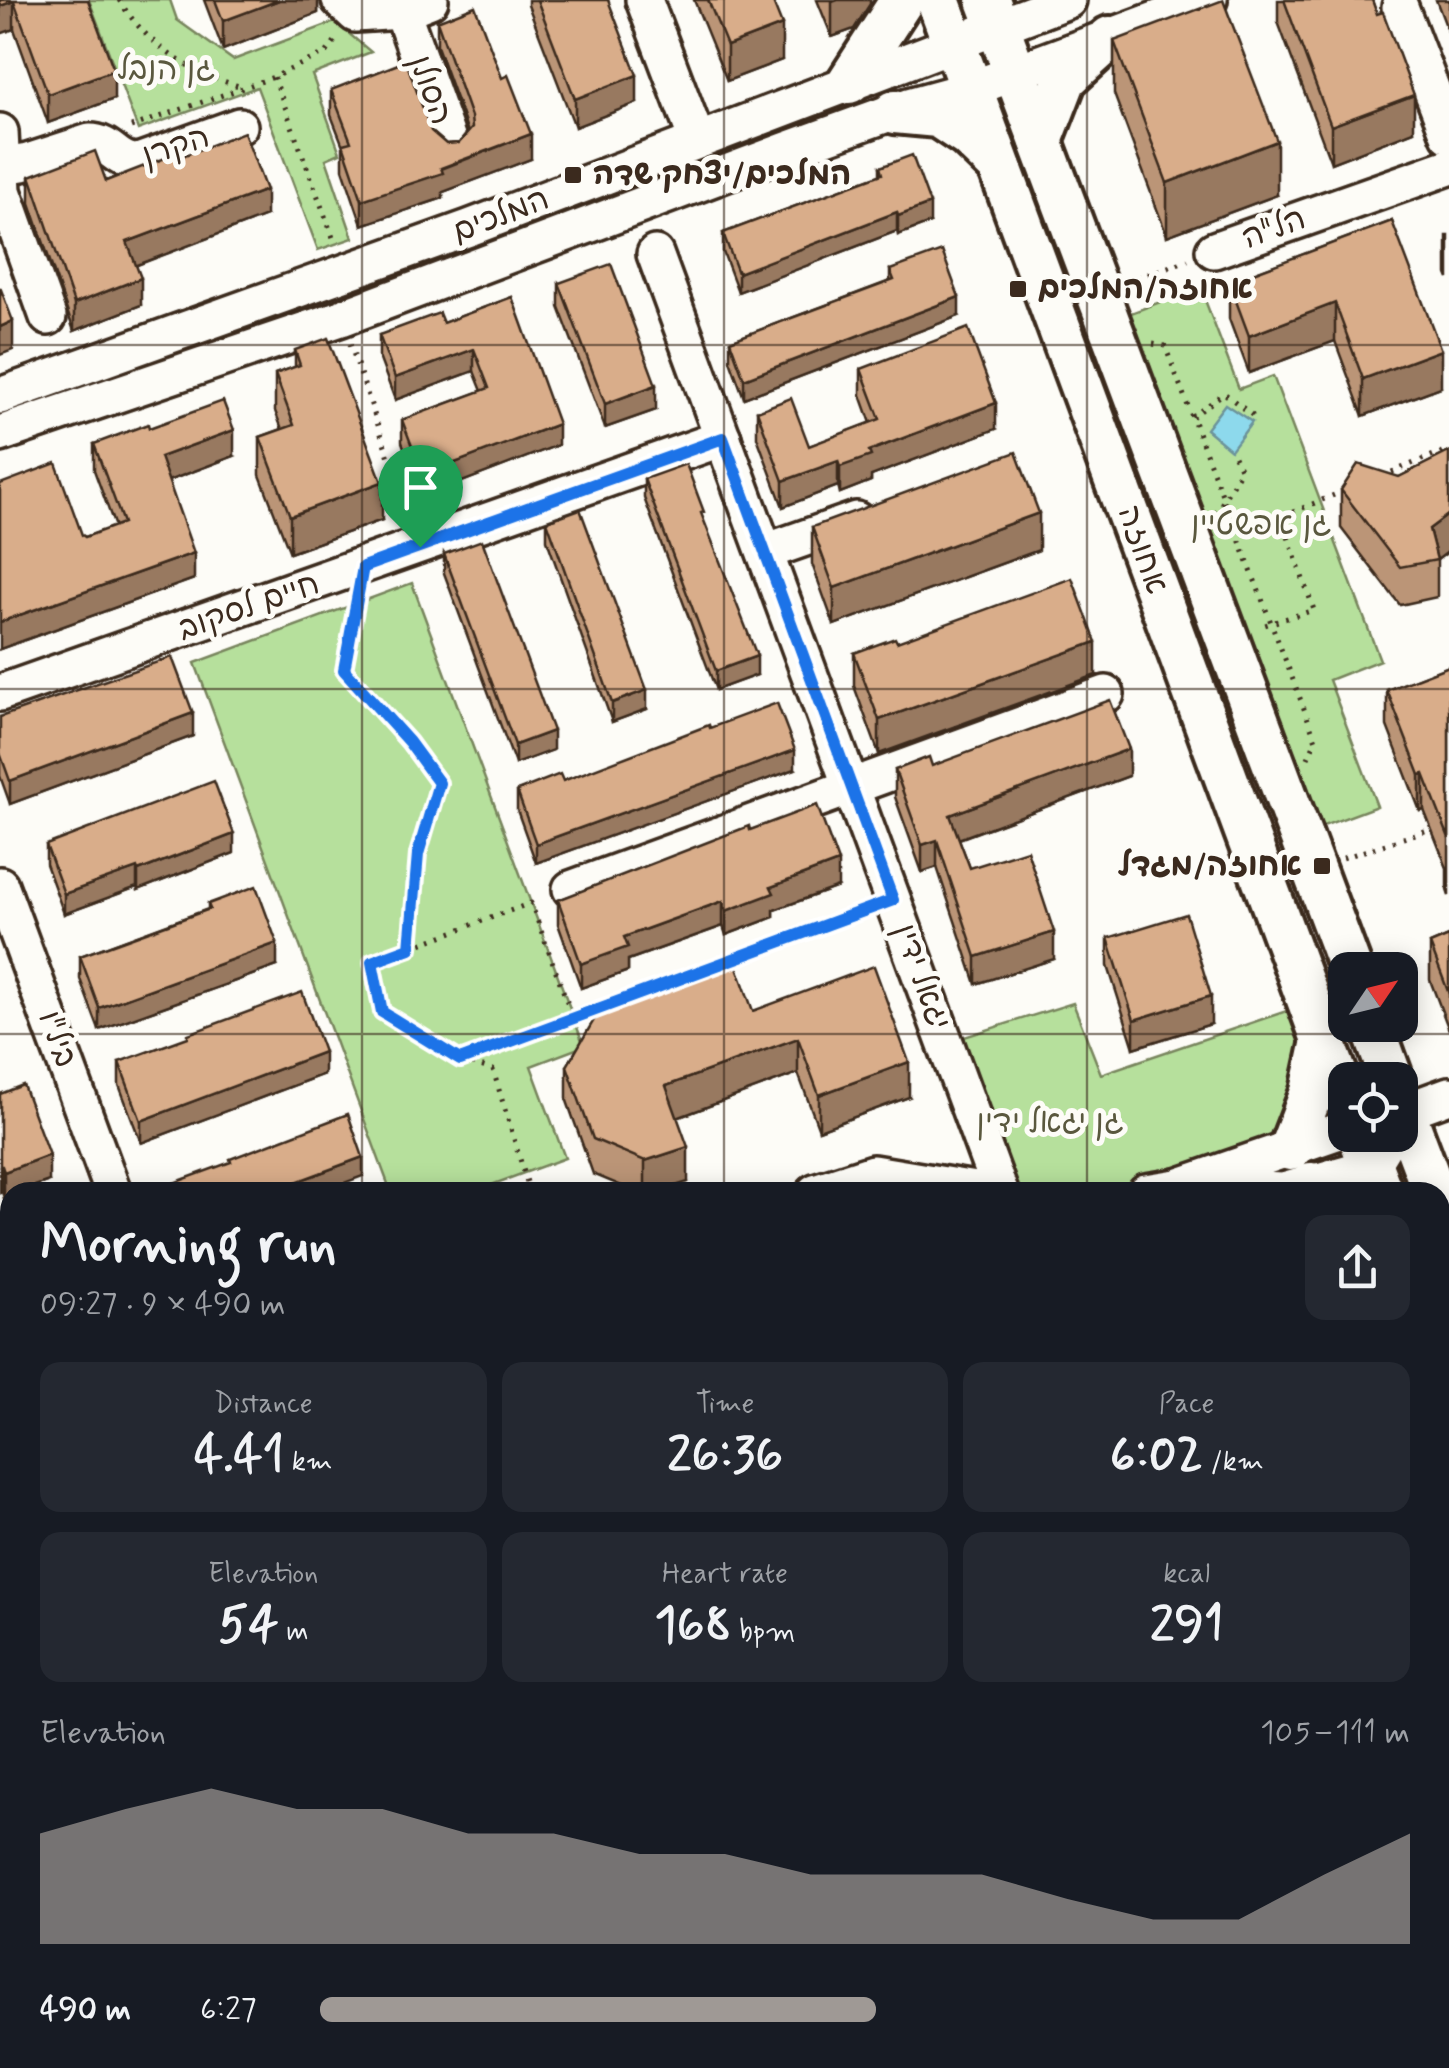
<!DOCTYPE html>
<html lang="en">
<head>
<meta charset="utf-8">
<style>
  :root { --surface:#171b24; --page:#242831; --text:#f1f3f6; --muted:#9ea1a6; --accent:#9f9995 }
  body { margin:0; font-family:Mynerve,"Playpen Sans Hebrew",sans-serif; background:var(--page); color:var(--text); height:100vh; display:flex; flex-direction:column; font-size:38px; white-space:nowrap }
  * { box-sizing:border-box; margin:0 }
  p { font-size:32px; color:var(--muted) }
  .icon { flex:none; width:55px; height:55px; fill:none; stroke:currentColor; stroke-width:2; stroke-linecap:round; stroke-linejoin:round }
  .map { position:relative; flex:1; overflow:hidden }
  .sheet { position:absolute; left:0px; top:1182px; width:1450px; height:888px; display:flex; flex-direction:column; background:var(--surface); border-radius:30px 30px 0 0; box-shadow:0 5px 25px #0003 }
  .sheet>* { flex:none }
  .needle { width:65px; rotate:55deg }
  .tools { position:absolute; left:1328px; top:952px; display:grid; gap:20px }
  .tools a { display:grid; place-items:center; width:90px; height:90px; border-radius:20px; background:var(--surface); box-shadow:0 5px 25px #0003; font-size:50px }
  .pin { position:absolute; display:grid; place-items:center; width:85px; height:85px; color:#fff; margin:-102px -42px; border-radius:50% 50% 50% 0; rotate:-45deg; box-shadow:0 0 10px #0007 }
  .pin .icon { rotate:45deg }
  .round { display:grid; place-items:center; flex:none; width:105px; height:105px; border-radius:20px; background:var(--page) }
  .headline { display:flex; align-items:center; justify-content:space-between; height:170px; padding:0 40px }
  h1 { font-size:55px; font-weight:800; line-height:75px }
  .stats { display:grid; grid-template-columns:repeat(3,1fr); gap:15px; height:170px; padding:10px 40px }
  .stats div { display:grid; align-content:center; border-radius:20px; background:var(--page); text-align:center }
  .stats b { font-size:50px; font-weight:800 }
  .stats small { font-size:28px; font-weight:400 }
  .stats p { font-size:28px }
  .chart { height:280px; padding:20px 40px }
  .chart p { display:flex; justify-content:space-between }
  .chart svg { width:100%; height:180px; margin-top:10px; fill:var(--accent); opacity:.7 }
  ul { padding:0 40px; list-style:none; font-size:32px }
  li { display:grid; grid-template-columns:160px 120px 1fr; align-items:center; height:75px }
  li i { height:25px; border-radius:12px; background:var(--accent) }
  .map>svg:first-child { display:block }
</style>
</head>
<body>
<div class="map">
<svg width="1449" height="2068" viewBox="0 0 1449 2068">
  <rect width="100%" height="100%" fill="#fdfcf7"/>
  <filter id="ink" filterUnits="userSpaceOnUse"><feTurbulence type="fractalNoise" baseFrequency=".01" numOctaves="2"/><feDisplacementMap in="SourceGraphic" scale="20" xChannelSelector="R" yChannelSelector="G"/><feConvolveMatrix kernelMatrix="1 2 1 2 8 2 1 2 1" color-interpolation-filters="sRGB"/></filter>
  <g filter="url(#ink)">
    <g fill="#b6e09c" stroke="#78855d" stroke-width="2.5">
      <polygon points="89,0 170,0 177,20 233,60 335,22 371,52 312,75 340,153 326,159 353,238 318,250 257,87 138,130"/>
      <polygon points="1200,287 1239,389 1273,376 1380,660 1329,680 1377,806 1310,831 1115,319"/>
      <polygon points="412,583 584,1046 531,1066 565,1158 472,1192 391,1192 195,663"/>
      <polygon points="1073,1003 1101,1074 1310,1003 1290,1149 1134,1192 1000,1192 945,1043"/>
      <polygon points="687,2060 911,2060 889,2068 690,2068"/>
    </g>
    <polygon fill="#8dd9ec" stroke="#6c939a" stroke-width="2.5" points="1225,404 1252,422 1231,450 1206,429"/>
    <g fill="none" stroke-linecap="round" stroke-linejoin="round">
      <g stroke="#3b2a1e" stroke-width="42">
        <g id="minor">
          <polyline points="340,0 355,14 402,11 430,0"/>
          <polyline points="644,0 697,140"/>
          <polyline points="1400,7 1449,135"/>
          <polyline points="402,11 451,148"/>
          <polyline points="0,132 3,191 48,317"/>
          <path d="M 0,160 L 16,164 L 28,162 L 90,142 C 111,142 117,163 138,162 L 239,126"/>
          <polyline points="1214,250 1449,167"/>
          <polyline points="655,254 1000,1192"/>
          <polyline points="0,396 469,228 1068,0"/>
          <polyline points="0,434 341,318 785,151 909,106 971,89 1209,0"/>
          <polyline points="765,552 856,520"/>
          <polyline points="0,693 723,438"/>
          <polyline points="0,885 113,1192"/>
          <polyline points="571,889 1106,694"/>
          <polyline points="1400,1113 1449,1095"/>
          <polyline points="1177,1187 1283,1191 1371,1166 1390,1135"/>
          <polyline points="815,1192 873,1173 987,1192"/>
          <polyline points="1146,1192 1177,1187 1345,1129"/>
          <polyline points="0,1485 10,1481"/>
          <polyline points="1440,1625 1449,1622"/>
          <polyline points="1440,1825 1449,1822"/>
          <polyline points="1440,2047 1449,2044"/>
          <polyline points="428,2060 431,2068"/>
          <polyline points="248,2068 270,2060"/>
          <polyline points="1383,2068 1405,2060"/>
        </g>
      </g>
      <g stroke="#3b2a1e" stroke-width="50">
        <g id="major">
          <polyline points="938,0 1345,1099"/>
          <polyline points="988,0 1351,970"/>
          <polyline points="849,82 902,0"/>
          <polyline points="895,112 938,116 968,136 997,164"/>
          <polyline points="1041,141 1065,79 1110,38"/>
          <polyline points="1372,1025 1392,1080"/>
          <polyline points="1400,1102 1434,1192"/>
          <polyline points="1359,1135 1381,1192"/>
          <polyline points="1290,1149 1312,1092 1323,1041"/>
          <polyline points="1311,1184 1327,1192"/>
          <polyline points="1440,1210 1449,1234"/>
          <polyline points="1440,1352 1449,1376"/>
        </g>
      </g>
      <g stroke="#3b2a1e" stroke-width="5" stroke-dasharray="2.5 8" stroke-linecap="butt">
        <path d="M 119,0 C 148,46 187,71 239,86"/>
        <polyline points="274,77 335,243"/>
        <polyline points="131,127 274,77 327,52 338,37"/>
        <polyline points="1128,281 1188,260"/>
        <polyline points="350,344 410,518"/>
        <polyline points="1153,344 1165,346 1316,740 1308,758"/>
        <polyline points="1192,417 1224,393 1252,415 1252,422"/>
        <polyline points="1382,476 1449,449"/>
        <polyline points="1216,513 1241,470 1231,450"/>
        <polyline points="1220,526 1253,515 1281,517 1314,610 1258,627"/>
        <polyline points="1254,528 1344,491"/>
        <polyline points="357,599 344,670 409,742 439,783 418,854 410,948"/>
        <polyline points="1343,858 1449,823"/>
        <polyline points="460,1060 866,910"/>
        <polyline points="530,1192 493,1070 460,1060 382,1012 372,962 531,903 573,1018"/>
        <polyline points="0,2005 10,1998"/>
      </g>
      <use href="#minor" stroke="#fdfcf7" stroke-width="35"/>
      <use href="#major" stroke="#fdfcf7" stroke-width="42"/>
    </g>
    <g fill="#bb9577" stroke="#3b2a1e" stroke-width="2.5">
      <polygon points="0,0 88,0 114,99 48,123 14,29"/>
      <polygon points="204,0 318,0 318,13 223,50"/>
      <polygon points="528,0 608,0 637,103 575,127 528,5"/>
      <polygon points="694,0 772,0 782,60 727,81"/>
      <polygon points="817,0 870,0 870,4 854,29 832,37"/>
      <polygon points="1278,0 1372,0 1414,131 1331,163 1278,22"/>
      <polygon points="1436,0 1449,0 1449,34"/>
      <polygon points="437,21 531,159 443,192 443,198 362,225 343,169 343,146 331,115 331,90 431,131 446,144 459,143 468,132 437,46"/>
      <polygon points="1114,41 1277,195 1167,236 1114,94"/>
      <polygon points="180,157 266,216 136,265 141,305 74,331 30,203 30,176 106,181"/>
      <polygon points="880,167 930,223 898,235 897,231 738,292 723,252 723,233 880,175"/>
      <polygon points="1392,221 1441,387 1363,416 1335,341 1249,373 1229,319 1229,282"/>
      <polygon points="1447,236 1449,236 1449,279 1447,274"/>
      <polygon points="890,270 959,316 744,398 730,360 730,341 890,281"/>
      <polygon points="559,283 656,410 605,428 559,307"/>
      <polygon points="512,297 558,445 423,497 402,442 402,420 482,391 474,371 395,400 379,357 379,335 443,323"/>
      <polygon points="295,350 382,520 290,553 260,475 260,437 282,429 275,411 275,374 295,367"/>
      <polygon points="861,369 996,429 871,476 871,481 840,493 838,486 783,507 757,437 757,411 809,446 871,423 861,395"/>
      <polygon points="149,428 234,456 168,481 194,579 0,649 82,535 85,537 115,527 94,470 94,444"/>
      <polygon points="1449,452 1449,551 1437,560 1437,597 1400,605 1341,528 1341,490 1399,477"/>
      <polygon points="644,479 757,675 716,690 644,498"/>
      <polygon points="547,521 647,709 612,722 547,540"/>
      <polygon points="812,527 1039,550 834,625 812,564"/>
      <polygon points="444,554 553,750 515,764 444,573"/>
      <polygon points="897,642 1096,675 879,754 854,686 854,653"/>
      <polygon points="1449,666 1449,896 1447,890 1447,868 1424,810 1420,811 1387,726 1387,690"/>
      <polygon points="0,717 193,736 10,804 0,776"/>
      <polygon points="710,728 795,769 536,863 517,810 517,791 563,781"/>
      <polygon points="932,766 1129,776 959,839 970,868 1054,959 976,984 937,867 922,872 895,797 895,770"/>
      <polygon points="750,830 838,887 774,910 774,917 726,935 723,926 628,960 628,971 581,988 558,924 558,900"/>
      <polygon points="46,845 234,853 138,890 137,887 64,914 46,864"/>
      <polygon points="208,904 277,966 99,1030 80,979 80,956 208,909"/>
      <polygon points="1449,936 1449,1030 1430,980 1430,944"/>
      <polygon points="1108,938 1211,1024 1134,1048 1108,966"/>
      <polygon points="753,1011 909,1097 819,1130 798,1073 677,1118 688,1182 656,1192 636,1192 593,1174 567,1101 567,1066"/>
      <polygon points="119,1062 324,1074 141,1143 119,1085"/>
      <polygon points="0,1094 49,1181 18,1192 10,1192 10,1196 4,1198 2,1192"/>
      <polygon points="10,1502 10,1585 0,1559 0,1506"/>
      <polygon points="1449,1623 1449,1715 1440,1692 1440,1627"/>
      <polygon points="1449,1729 1449,1803 1443,1802 1440,1803 1440,1736 1445,1734 1445,1731"/>
      <polygon points="475,2060 587,2060 589,2068 478,2068"/>
      <polygon points="918,2060 964,2060 967,2068 918,2068"/>
    </g>
    <g fill="#987961" stroke="#3b2a1e" stroke-width="2.5">
      <polygon points="279,0 318,0 318,13 223,50 223,21"/>
      <polygon points="838,0 870,0 870,4 854,29 832,37 832,2"/>
      <polygon points="14,1 14,29 0,34 0,6"/>
      <polygon points="782,25 782,60 727,81 727,46"/>
      <polygon points="114,70 114,99 48,123 48,94"/>
      <polygon points="637,75 637,103 575,127 575,99"/>
      <polygon points="1414,95 1414,131 1331,163 1331,126"/>
      <polygon points="531,134 531,159 443,192 443,198 362,225 362,200"/>
      <polygon points="1277,141 1277,195 1167,236 1167,183"/>
      <polygon points="266,190 266,216 127,269 127,242"/>
      <polygon points="930,204 930,223 898,235 898,216"/>
      <polygon points="897,212 897,231 738,292 738,273"/>
      <polygon points="141,278 141,305 74,331 74,304"/>
      <polygon points="959,297 959,316 744,398 744,379"/>
      <polygon points="1335,303 1335,341 1249,373 1249,336"/>
      <polygon points="13,321 13,350 0,355 0,327"/>
      <polygon points="474,349 474,371 395,400 395,378"/>
      <polygon points="1441,350 1441,387 1363,416 1363,379"/>
      <polygon points="656,385 656,410 605,428 605,404"/>
      <polygon points="996,403 996,429 871,476 871,481 840,493 840,467 869,451"/>
      <polygon points="558,424 558,445 423,497 423,475"/>
      <polygon points="234,430 234,456 160,484 160,457"/>
      <polygon points="838,461 838,486 783,507 783,481"/>
      <polygon points="382,482 382,520 290,553 290,516"/>
      <polygon points="1039,513 1039,550 834,625 834,588"/>
      <polygon points="1449,514 1449,551 1437,560 1429,529"/>
      <polygon points="194,553 194,579 0,649 0,622"/>
      <polygon points="1096,642 1096,675 879,754 879,720"/>
      <polygon points="757,656 757,675 716,690 716,671"/>
      <polygon points="647,690 647,709 612,722 612,703"/>
      <polygon points="193,713 193,736 10,804 10,781"/>
      <polygon points="553,731 553,750 515,764 515,745"/>
      <polygon points="1129,749 1129,776 950,842 950,815"/>
      <polygon points="795,750 795,769 536,863 536,844"/>
      <polygon points="1424,774 1424,810 1420,811 1420,775"/>
      <polygon points="234,834 234,853 138,890 138,871"/>
      <polygon points="937,840 937,867 922,872 922,845"/>
      <polygon points="838,862 838,887 774,910 774,917 726,935 726,911 771,887"/>
      <polygon points="137,868 137,887 64,914 64,894"/>
      <polygon points="723,901 723,926 628,960 628,971 581,988 581,964 624,937"/>
      <polygon points="1054,932 1054,959 976,984 976,957"/>
      <polygon points="277,943 277,966 99,1030 99,1008"/>
      <polygon points="1211,996 1211,1024 1134,1048 1134,1020"/>
      <polygon points="798,1038 798,1073 666,1122 666,1086"/>
      <polygon points="324,1052 324,1074 141,1143 141,1121"/>
      <polygon points="909,1062 909,1097 819,1130 819,1095"/>
      <polygon points="688,1147 688,1182 656,1192 645,1192 645,1161"/>
      <polygon points="49,1155 49,1181 18,1192 10,1192 10,1196 4,1198 4,1172"/>
      <polygon points="363,1157 363,1176 320,1192 269,1192"/>
      <polygon points="0,1166 2,1166 2,1192 0,1193"/>
      <polygon points="10,1282 10,1311 0,1314 0,1286"/>
      <polygon points="10,1393 10,1421 0,1425 0,1396"/>
      <polygon points="1443,1762 1443,1802 1440,1803 1440,1763"/>
      <polygon points="10,1838 10,1867 0,1871 0,1842"/>
      <polygon points="79,2060 124,2060 124,2067 61,2068"/>
      <polygon points="126,2060 152,2060 132,2068 126,2068"/>
      <polygon points="1116,2060 1131,2060 1131,2068 1094,2068"/>
      <polygon points="1249,2060 1272,2060 1272,2068 1227,2068"/>
    </g>
    <g fill="#d9ad8a" stroke="#3b2a1e" stroke-width="2.5">
      <polygon points="0,0 88,0 114,70 48,94 14,1 0,6"/>
      <polygon points="215,0 279,0 223,21"/>
      <polygon points="537,0 608,0 637,75 575,99"/>
      <polygon points="708,0 772,0 782,25 727,46"/>
      <polygon points="1223,0 1277,141 1167,183 1114,41"/>
      <polygon points="1284,0 1372,0 1377,14 1383,12 1414,95 1331,126"/>
      <polygon points="475,6 502,78 508,75 531,134 441,168 443,173 362,200 343,144 351,142 331,90 406,61 431,131 446,144 459,143 472,128 471,117 437,21"/>
      <polygon points="244,132 266,190 127,242 141,278 74,304 30,176 95,151 106,181 178,153 180,157"/>
      <polygon points="912,155 930,204 898,216 897,212 738,273 723,233 882,174 880,167"/>
      <polygon points="1392,221 1441,350 1363,379 1335,303 1249,336 1229,282"/>
      <polygon points="942,251 959,297 744,379 730,341 894,280 890,270"/>
      <polygon points="611,264 656,385 605,404 559,283"/>
      <polygon points="0,287 13,321 0,327"/>
      <polygon points="512,297 558,424 423,475 402,420 489,388 474,349 395,378 379,335 439,313 443,323"/>
      <polygon points="968,328 996,403 869,451 871,456 840,467 838,461 783,481 757,411 791,398 809,446 880,419 861,369"/>
      <polygon points="328,338 382,482 290,516 260,437 294,425 275,374 300,365 295,350"/>
      <polygon points="223,401 234,430 160,457 194,553 0,622 0,484 56,463 82,535 85,537 123,523 94,444 148,424 149,428"/>
      <polygon points="1016,452 1039,513 834,588 812,527"/>
      <polygon points="1449,452 1449,514 1429,529 1437,560 1400,567 1341,490 1358,464 1399,477"/>
      <polygon points="686,464 704,512 701,513 757,656 716,671 644,479"/>
      <polygon points="580,509 647,690 612,703 547,521"/>
      <polygon points="482,540 553,731 515,745 444,554"/>
      <polygon points="1072,578 1096,642 879,720 854,653 895,638 897,642"/>
      <polygon points="172,657 193,713 10,781 0,753 0,717"/>
      <polygon points="1449,666 1449,838 1424,774 1420,775 1387,690"/>
      <polygon points="1110,700 1129,749 950,815 970,868 1027,850 1054,932 976,957 937,840 922,845 895,770 929,757 932,766"/>
      <polygon points="777,703 795,750 536,844 517,791 560,774 563,781 709,725 710,728"/>
      <polygon points="214,781 234,834 138,871 137,868 64,894 46,845"/>
      <polygon points="817,805 838,862 771,887 774,893 726,911 723,901 624,937 628,947 581,964 558,900 749,826 750,830"/>
      <polygon points="256,886 277,943 99,1008 80,956 210,909 208,904"/>
      <polygon points="1186,914 1211,996 1134,1020 1108,938"/>
      <polygon points="1449,936 1449,994 1430,944"/>
      <polygon points="736,964 753,1011 874,966 909,1062 819,1095 798,1038 666,1086 688,1147 645,1161 593,1139 567,1066 598,1013"/>
      <polygon points="302,992 324,1052 141,1121 119,1062 188,1037 188,1034"/>
      <polygon points="23,1085 49,1155 4,1172 2,1166 0,1166 0,1094"/>
      <polygon points="348,1114 363,1157 269,1192 171,1192 168,1185 231,1162 230,1159"/>
      <polygon points="10,1228 10,1282 0,1286 0,1232"/>
      <polygon points="10,1338 10,1393 0,1396 0,1342"/>
      <polygon points="10,1502 10,1563 0,1537 0,1506"/>
      <polygon points="1449,1623 1449,1676 1440,1652 1440,1627"/>
      <polygon points="1449,1729 1449,1763 1443,1762 1440,1763 1440,1736 1446,1734 1445,1731"/>
      <polygon points="0,1772 10,1797 10,1838 0,1842"/>
      <polygon points="10,2038 10,2060 79,2060 61,2067 61,2068 0,2068 0,2042"/>
      <polygon points="283,2060 391,2060 394,2068 262,2068"/>
      <polygon points="484,2060 587,2060 589,2068 497,2068 496,2064 487,2068"/>
      <polygon points="622,2060 674,2060 677,2068 600,2068"/>
      <polygon points="922,2060 964,2060 967,2068 925,2068"/>
      <polygon points="1001,2060 1116,2060 1094,2068 980,2068"/>
      <polygon points="1133,2060 1249,2060 1227,2068 1211,2068 1210,2064 1199,2068 1136,2068"/>
    </g>
  </g>
  <g fill="none" stroke-linecap="round" stroke-linejoin="round" filter="url(#ink)">
    <g stroke="#fff" stroke-width="20">
      <polygon id="route" points="723,438 893,900 460,1060 382,1012 372,962 410,948 418,854 439,783 409,742 344,670 363,567"/>
    </g>
    <use href="#route" stroke="#1a73e8" stroke-width="12"/>
  </g>
  <path fill="none" stroke="#3b2a1e" stroke-width="2.5" stroke-opacity="0.55" d="M 362,0 L 362,1192M 724,0 L 724,1192M 1087,0 L 1087,1192M 0,345 L 1449,345M 0,689 L 1449,689M 0,1034 L 1449,1034M 0,1379 L 10,1379M 1440,1379 L 1449,1379M 0,1723 L 10,1723M 1440,1723 L 1449,1723M 362,2060 L 362,2068M 724,2060 L 724,2068M 1087,2060 L 1087,2068"/>
  <g fill="#3b2a1e" stroke="#fdfcf7" stroke-width="4">
    <rect x="563" y="165" width="20" height="20" rx="5"/>
    <rect x="1008" y="279" width="20" height="20" rx="5"/>
    <rect x="1312" y="856" width="20" height="20" rx="5"/>
  </g>
  <g text-anchor="middle" dominant-baseline="central" stroke-width="10" stroke-linejoin="round" paint-order="stroke">
    <g font-size="32" fill="#5a583e" stroke="#fdfcf7">
      <text x="166" y="70">גן הנבל</text>
      <text x="1261" y="525">גן אפשטיין</text>
      <text x="1050" y="1123">גן יגאל ידין</text>
    </g>
    <g font-size="32" fill="#3b2a1e" stroke="#fdfcf7">
      <text transform="translate(430 90) rotate(70)">הסולן</text>
      <text transform="translate(176 147) rotate(-18)">הקרן</text>
      <text transform="translate(501 216) rotate(-21)">המלכים</text>
      <text transform="translate(1274 229) rotate(-20)">הל"ה</text>
      <text transform="translate(1142 550) rotate(70)">אחוזה</text>
      <text transform="translate(249 607) rotate(-19)">חיים לסקוב</text>
      <text transform="translate(921 977) rotate(70)">יגאל ידין</text>
      <text transform="translate(57 1039) rotate(70)">ביל"ו</text>
    </g>
    <g font-size="32" font-weight="bold" fill="#3b2a1e" stroke="#fdfcf7" text-anchor="start">
      <text x="593" y="175">המלכים/יצחק שדה</text>
      <text x="1038" y="289">אחוזה/המלכים</text>
      <text x="1302" y="866" text-anchor="end">אחוזה/מגדל</text>
    </g>
  </g>
</svg>
<div class="tools">
<a><svg class="needle" viewBox="-14 -14 28 28"><path d="M0-13l5 13h-10z" fill="#e53935"/><path d="M0 13l5-13h-10z" fill="#9ea1a6"/></svg></a>
<a><svg class="icon" aria-label="locate" viewBox="0 0 24 24"><circle cx="12" cy="12" r="6"/><path d="M12 2v4M12 18v4M2 12h4M18 12h4"/></svg></a>
</div>
<div class="pin" style="left:420px;top:547px;background:#1e9e55"><svg class="icon" aria-label="arrive" viewBox="0 0 24 24"><path d="M6 21V4h12l-3 4 3 4H6"/></svg></div>
<section class="sheet">
<div class="headline"><div><h1>Morning run</h1><p>09:27 · 9 × 490 m</p></div><a class="round"><svg class="icon" aria-label="share" viewBox="0 0 24 24"><path d="M12 15V3M7 8l5-5 5 5M5 13v7h14v-7"/></svg></a></div>
<div class="stats">
<div><p>Distance</p><b>4.41<small> km</small></b></div>
<div><p>Time</p><b>26:36</b></div>
<div><p>Pace</p><b>6:02<small> /km</small></b></div>
</div>
<div class="stats">
<div><p>Elevation</p><b>54<small> m</small></b></div>
<div><p>Heart rate</p><b>168<small> bpm</small></b></div>
<div><p>kcal</p><b>291</b></div>
</div>
<div class="chart"><p><span>Elevation</span>105–111 m</p>
<svg viewBox="0 0 160 44" preserveAspectRatio="none"><path d="M0 44V17L10 11L20 6L30 11L40 11L50 17L60 17L70 22L80 22L90 27L100 27L110 27L120 33L130 38L140 38L150 27L160 17V44z"/></svg>
</div>
<ul>
<li><b>490 m</b>6:27<i style="width:51%"></i></li>
</ul>
</section>
</div>
</body>
</html>
